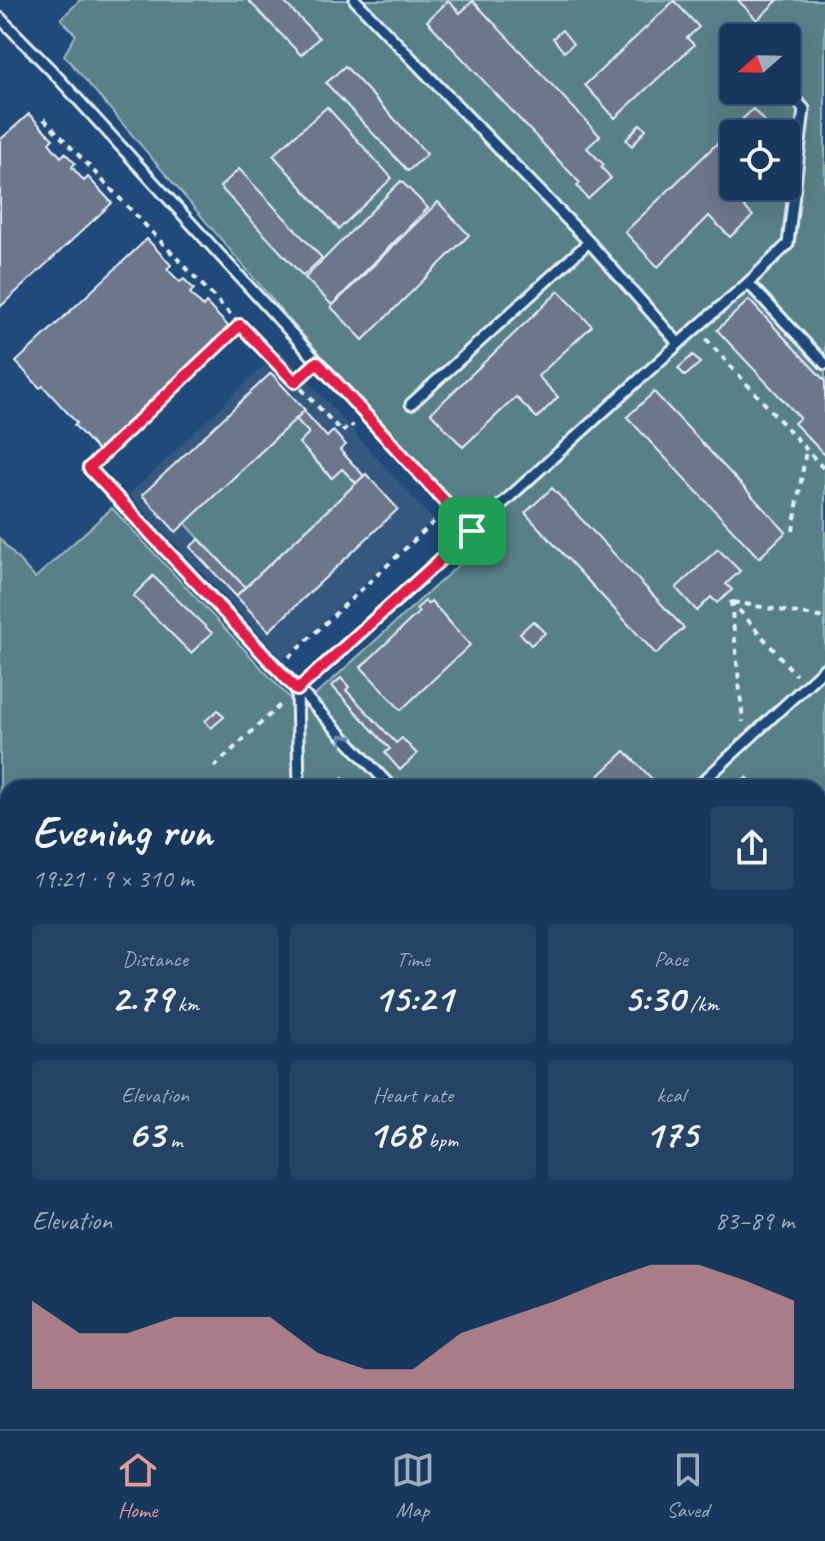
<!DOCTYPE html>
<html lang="en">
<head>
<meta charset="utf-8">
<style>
  :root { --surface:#17385c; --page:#244365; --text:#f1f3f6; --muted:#9eacbb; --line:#365272; --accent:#e69b98 }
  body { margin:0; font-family:Caveat,sans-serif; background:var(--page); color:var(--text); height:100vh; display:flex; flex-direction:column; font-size:30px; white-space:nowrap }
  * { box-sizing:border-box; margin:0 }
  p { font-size:26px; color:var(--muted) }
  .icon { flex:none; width:44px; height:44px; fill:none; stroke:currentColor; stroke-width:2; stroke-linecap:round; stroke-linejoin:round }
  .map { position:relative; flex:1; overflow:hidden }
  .sheet { position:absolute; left:0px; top:780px; width:826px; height:650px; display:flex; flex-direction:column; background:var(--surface); border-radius:24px 24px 0 0; box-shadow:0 8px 32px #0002,0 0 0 2px var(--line) }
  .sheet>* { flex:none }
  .needle { width:52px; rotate:250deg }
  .fabs { position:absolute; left:720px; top:24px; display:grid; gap:16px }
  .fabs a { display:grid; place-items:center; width:80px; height:80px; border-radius:8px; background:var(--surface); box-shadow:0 8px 32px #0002,0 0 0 2px var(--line); font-size:40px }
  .pin { position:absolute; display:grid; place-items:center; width:68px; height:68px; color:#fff; margin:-34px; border-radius:16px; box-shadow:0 4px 12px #0006 }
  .round { display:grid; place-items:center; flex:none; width:84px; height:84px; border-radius:8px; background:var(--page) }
  .overview { display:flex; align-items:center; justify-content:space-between; height:136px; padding:0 32px }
  h1 { font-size:44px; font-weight:700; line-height:60px }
  .stats { display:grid; grid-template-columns:repeat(3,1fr); gap:12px; height:136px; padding:8px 32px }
  .stats div { display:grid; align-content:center; border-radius:8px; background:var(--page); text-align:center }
  .stats b { font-size:40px; font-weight:700 }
  .stats small { font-size:22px; font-weight:400 }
  .stats p { font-size:22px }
  .chart { height:224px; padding:16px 32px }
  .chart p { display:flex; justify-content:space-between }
  .chart svg { width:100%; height:144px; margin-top:8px; fill:var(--accent); opacity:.7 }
  .dock { display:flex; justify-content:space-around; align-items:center; height:112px; border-top:2px solid var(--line); background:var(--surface); font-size:22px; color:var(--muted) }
  .dock a { display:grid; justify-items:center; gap:4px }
  .dock .on { color:var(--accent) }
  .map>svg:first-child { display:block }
</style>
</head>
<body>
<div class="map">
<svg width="825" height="1429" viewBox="0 0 825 1429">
  <rect width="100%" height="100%" fill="#1f4a7a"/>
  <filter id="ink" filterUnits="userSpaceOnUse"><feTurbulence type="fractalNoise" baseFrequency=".0125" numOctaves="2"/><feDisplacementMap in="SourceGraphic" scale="16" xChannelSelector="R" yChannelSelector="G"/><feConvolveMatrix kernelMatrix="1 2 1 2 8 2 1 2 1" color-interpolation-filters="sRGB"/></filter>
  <g filter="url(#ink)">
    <polygon fill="#36587f" points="280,350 433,520 283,659 129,495"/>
    <g fill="#588187" stroke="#a0b9c0" stroke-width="2" fill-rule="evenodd">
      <path d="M 80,0 L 825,0 L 825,1429 L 250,1429 L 239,1422 L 818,1422 L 818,788 L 8,788 L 8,810 L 0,799 L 0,539 L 35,578 L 112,508 L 300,709 L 486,540 L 299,331 L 64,55 L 76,35 L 61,19 ZM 734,38 L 786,38 L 786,90 L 734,90 ZM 734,134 L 786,134 L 786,186 L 734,186 Z"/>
      <polygon points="296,419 309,433 299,443 331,478 342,469 356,483 245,587 185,523"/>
    </g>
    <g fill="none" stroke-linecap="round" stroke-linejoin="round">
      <polyline stroke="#87a7c5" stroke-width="7" points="818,1386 825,1389"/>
    </g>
    <g fill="#6c778b" stroke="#e8f1f8" stroke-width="2">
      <polygon points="248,0 282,0 319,38 301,55"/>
      <polygon points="738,0 778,0 757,20"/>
      <polygon points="448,1 460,13 473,1 600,136 587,148 604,165 601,167 611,178 588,199 577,186 580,183 427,21"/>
      <polygon points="674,1 699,27 687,38 694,45 615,118 585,85"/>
      <polygon points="562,30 573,44 564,52 553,38"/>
      <polygon points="345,66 427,154 408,171 326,83"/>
      <polygon points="327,107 392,178 339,229 273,155"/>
      <polygon points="753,109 776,134 734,134 734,186 741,186 732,194 753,216 730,237 709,216 658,267 625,232"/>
      <polygon points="29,114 53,139 49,143 61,157 65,153 75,163 72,167 84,181 88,177 112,203 0,307 0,140"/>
      <polygon points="640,124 646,129 632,146 626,140"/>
      <polygon points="239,169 322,258 303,276 220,187"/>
      <polygon points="401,181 428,208 332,305 305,278"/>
      <polygon points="438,202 469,235 363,340 331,307"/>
      <polygon points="147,239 171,265 167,269 180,282 184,279 194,289 190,293 203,307 206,303 230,328 98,451 74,425 77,423 43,386 40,388 16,362"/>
      <polygon points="559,291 592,326 538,376 558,397 537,418 516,397 463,447 431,413"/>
      <polygon points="749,300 825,381 825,455 794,423 800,418 717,330"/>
      <polygon points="693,355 700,363 685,376 678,368"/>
      <polygon points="271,373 305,410 176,532 142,495"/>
      <polygon points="654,392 786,532 759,558 627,417"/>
      <polygon points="304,411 327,437 333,431 346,445 340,450 364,476 356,483 342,469 332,478 299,443 309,433 296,419"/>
      <polygon points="366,474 398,509 269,631 236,596"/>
      <polygon points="552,488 684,628 656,654 525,513"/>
      <polygon points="199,539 245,587 236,596 190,547"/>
      <polygon points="718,549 740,571 726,584 732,590 717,603 711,597 697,611 676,588"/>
      <polygon points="153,576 212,633 191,653 133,596"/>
      <polygon points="425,601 428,604 431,601 470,645 401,710 361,667 419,612 416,609"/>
      <polygon points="533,621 545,633 531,645 520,633"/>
      <polygon points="341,678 349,687 346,690 396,743 402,738 417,754 400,770 385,753 390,749 332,686"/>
      <polygon points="218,710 224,717 211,728 205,721"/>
      <polygon points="625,751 657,784 653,788 586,788"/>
      <polygon points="343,777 354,788 335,788 334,786"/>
      <polygon points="747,777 758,788 735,788"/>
      <polygon points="818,851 825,858 825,905 818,911"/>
      <rect x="0" y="1137" width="8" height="20"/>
      <rect x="0" y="1205" width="8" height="15"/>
      <polygon points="825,1246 825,1320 818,1317 818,1263"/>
      <polygon points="420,1422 481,1422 480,1429 420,1429"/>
      <polygon points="529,1422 577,1422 576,1429 528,1429"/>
      <polygon points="628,1422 659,1422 658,1429 627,1429"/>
      <polygon points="689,1422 729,1422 728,1429 688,1429"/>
    </g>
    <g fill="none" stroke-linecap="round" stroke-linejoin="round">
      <g stroke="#e8f1f8" stroke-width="15">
        <g id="service">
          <polyline points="355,0 589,242"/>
          <polyline points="0,18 51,70 472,531 297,690 299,788"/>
          <polyline points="748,283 825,364"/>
          <polyline points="411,404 589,242 678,343"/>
          <polyline points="89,468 392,788"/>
          <polyline points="472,531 696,328 748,283 788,244 804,109 786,89"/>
          <polyline points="696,788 825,668"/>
          <polyline points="818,1363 825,1366"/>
          <polyline points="105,1429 108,1422"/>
        </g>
      </g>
      <g stroke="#e8f1f8" stroke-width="24">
        <polyline id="minor" points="0,1330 8,1332"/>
      </g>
      <g stroke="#e8f1f8" stroke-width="28">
        <g id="tertiary">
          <polyline points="0,846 8,856"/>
          <polyline points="214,1422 222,1429"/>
        </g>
      </g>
      <g stroke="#e8f1f8" stroke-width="4" stroke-dasharray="6 6" stroke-linecap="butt">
        <polyline points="44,119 295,382"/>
        <polyline points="706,339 825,470"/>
        <polyline points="306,372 295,382 342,432 351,424 353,427"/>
        <polyline points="100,458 240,325"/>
        <polyline points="793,531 806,450"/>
        <polyline points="731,601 743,722"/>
        <polyline points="731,601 796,675"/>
        <polyline points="733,602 825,618"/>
        <polyline points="289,657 437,519"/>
        <polyline points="214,767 280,705"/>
        <polyline points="818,1343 825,1346"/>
      </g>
      <use href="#service" stroke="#1f4a7a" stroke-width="9"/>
      <use href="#minor" stroke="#1f4a7a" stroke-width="18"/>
      <use href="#tertiary" stroke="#1f4a7a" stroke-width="22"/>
    </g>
    <defs><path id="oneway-chevron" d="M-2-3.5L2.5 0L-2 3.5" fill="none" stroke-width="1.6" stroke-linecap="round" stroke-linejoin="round" transform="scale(2)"/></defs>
    <use stroke="#6f8dac" href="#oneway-chevron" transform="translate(344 739) rotate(-134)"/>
  </g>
  <g fill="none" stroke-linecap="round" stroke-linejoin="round" filter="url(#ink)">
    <g stroke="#fff" stroke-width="16">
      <polygon id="route" points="240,325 295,382 317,362 472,531 297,690 89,468"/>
    </g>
    <use href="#route" stroke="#e11d48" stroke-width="10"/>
  </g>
</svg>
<div class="fabs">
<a><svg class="needle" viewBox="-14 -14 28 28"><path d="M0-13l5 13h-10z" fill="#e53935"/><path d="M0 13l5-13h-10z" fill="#9eacbb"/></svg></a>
<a><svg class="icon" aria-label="locate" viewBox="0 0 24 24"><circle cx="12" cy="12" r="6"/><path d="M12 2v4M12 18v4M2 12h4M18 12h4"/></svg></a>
</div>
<div class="pin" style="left:472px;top:531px;background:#1e9e55"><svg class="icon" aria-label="arrive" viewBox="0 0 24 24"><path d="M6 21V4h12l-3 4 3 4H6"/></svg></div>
<section class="sheet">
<div class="overview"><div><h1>Evening run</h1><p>19:21 · 9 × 310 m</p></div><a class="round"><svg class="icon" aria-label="share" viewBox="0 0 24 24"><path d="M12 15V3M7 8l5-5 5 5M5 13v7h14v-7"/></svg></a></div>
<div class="stats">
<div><p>Distance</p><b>2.79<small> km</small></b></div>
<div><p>Time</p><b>15:21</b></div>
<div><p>Pace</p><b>5:30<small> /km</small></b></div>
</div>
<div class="stats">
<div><p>Elevation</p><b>63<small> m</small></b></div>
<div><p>Heart rate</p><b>168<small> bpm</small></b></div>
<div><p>kcal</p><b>175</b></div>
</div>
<div class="chart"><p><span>Elevation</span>83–89 m</p>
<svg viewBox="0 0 160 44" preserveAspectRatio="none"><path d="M0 44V17L10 27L20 27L30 22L40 22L50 22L60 33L70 38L80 38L90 27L100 22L110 17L120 11L130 6L140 6L150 11L160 17V44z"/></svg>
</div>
</section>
</div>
<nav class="dock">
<a class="on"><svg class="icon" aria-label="home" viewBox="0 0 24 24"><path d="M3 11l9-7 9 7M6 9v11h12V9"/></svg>Home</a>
<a><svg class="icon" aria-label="map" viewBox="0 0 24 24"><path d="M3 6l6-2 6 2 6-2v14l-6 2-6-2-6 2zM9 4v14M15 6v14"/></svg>Map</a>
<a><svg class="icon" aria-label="saved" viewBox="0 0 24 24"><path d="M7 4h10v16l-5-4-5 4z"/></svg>Saved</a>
</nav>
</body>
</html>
